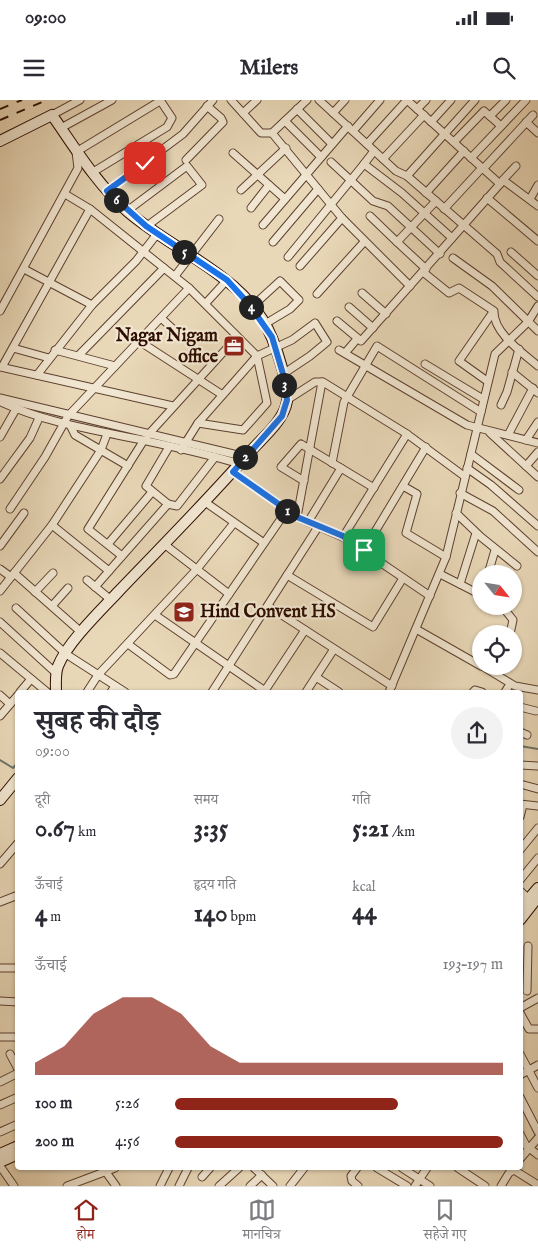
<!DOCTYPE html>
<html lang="hi">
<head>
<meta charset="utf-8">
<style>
  :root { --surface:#fff; --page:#f2f2f3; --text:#2b2b33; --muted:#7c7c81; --line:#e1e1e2; --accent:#8f2418 }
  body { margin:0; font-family:"IM FELL English","Noto Serif Devanagari",serif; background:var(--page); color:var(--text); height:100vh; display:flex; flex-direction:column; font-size:19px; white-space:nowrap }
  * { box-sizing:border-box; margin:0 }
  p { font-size:16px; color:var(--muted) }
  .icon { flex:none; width:28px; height:28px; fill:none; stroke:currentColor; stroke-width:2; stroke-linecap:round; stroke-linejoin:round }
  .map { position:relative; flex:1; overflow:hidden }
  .side { position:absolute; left:15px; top:590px; width:508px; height:480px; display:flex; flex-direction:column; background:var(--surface); border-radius:5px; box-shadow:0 1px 4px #0004 }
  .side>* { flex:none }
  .needle { width:32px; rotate:120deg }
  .fabs { position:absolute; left:472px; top:465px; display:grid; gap:10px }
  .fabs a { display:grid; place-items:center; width:50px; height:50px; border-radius:50%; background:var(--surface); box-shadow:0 1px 4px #0004; font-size:25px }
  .pin { position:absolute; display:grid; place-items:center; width:42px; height:42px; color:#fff; margin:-21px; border-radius:10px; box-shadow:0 2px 8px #0006 }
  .km { position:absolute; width:25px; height:25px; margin:-12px; border-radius:50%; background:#222; color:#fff; font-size:14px; line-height:25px; text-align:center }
  .round { display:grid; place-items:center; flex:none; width:52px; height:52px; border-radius:26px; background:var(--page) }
  .head { display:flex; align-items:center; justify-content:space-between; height:85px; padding:0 20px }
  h1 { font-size:28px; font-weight:700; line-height:38px }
  .metrics { display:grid; grid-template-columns:repeat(3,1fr); gap:8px; height:85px; padding:5px 20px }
  .metrics div { display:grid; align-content:center }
  .metrics b { font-size:25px; font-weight:700 }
  .metrics small { font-size:14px; font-weight:400 }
  .metrics p { font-size:14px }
  .chart { height:140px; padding:10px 20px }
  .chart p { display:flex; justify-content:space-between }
  .chart svg { width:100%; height:90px; margin-top:5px; fill:var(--accent); opacity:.7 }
  ul { padding:0 20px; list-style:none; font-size:16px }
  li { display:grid; grid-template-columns:80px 60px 1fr; align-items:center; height:38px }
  li i { height:12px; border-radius:6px; background:var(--accent) }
  .status { display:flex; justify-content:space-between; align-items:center; height:35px; padding:0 25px; background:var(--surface); direction:ltr }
  .status svg { height:14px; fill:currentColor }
  header { display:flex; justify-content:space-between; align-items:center; height:65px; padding:0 20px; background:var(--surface); font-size:22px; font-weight:700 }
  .tab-bar { display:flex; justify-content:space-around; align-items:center; height:70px; border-top:1px solid var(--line); background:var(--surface); font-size:14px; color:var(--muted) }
  .tab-bar a { display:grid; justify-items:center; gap:2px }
  .tab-bar .current { color:var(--accent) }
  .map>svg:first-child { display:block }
</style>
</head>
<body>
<div class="status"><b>09:00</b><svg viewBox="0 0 49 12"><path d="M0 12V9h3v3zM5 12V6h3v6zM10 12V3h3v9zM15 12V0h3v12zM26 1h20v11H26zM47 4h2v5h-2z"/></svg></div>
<header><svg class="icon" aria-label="menu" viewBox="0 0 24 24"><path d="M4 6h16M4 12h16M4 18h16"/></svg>Milers<svg class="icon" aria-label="search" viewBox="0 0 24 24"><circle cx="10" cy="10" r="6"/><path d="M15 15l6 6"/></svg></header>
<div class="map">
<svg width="538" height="1086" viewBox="0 0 538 1086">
  <rect width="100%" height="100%" fill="#e9d8b8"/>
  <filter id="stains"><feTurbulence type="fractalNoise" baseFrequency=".004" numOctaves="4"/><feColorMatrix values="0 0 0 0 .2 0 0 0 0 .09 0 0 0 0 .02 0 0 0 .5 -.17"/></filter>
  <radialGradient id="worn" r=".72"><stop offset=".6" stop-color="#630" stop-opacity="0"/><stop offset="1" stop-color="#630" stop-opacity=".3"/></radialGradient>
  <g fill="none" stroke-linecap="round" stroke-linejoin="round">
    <g stroke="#6d746b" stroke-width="2">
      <polyline points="520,646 538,649"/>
      <polyline points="0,660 13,668 18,662"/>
    </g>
    <g stroke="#5c402f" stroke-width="9">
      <g id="minor">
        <polyline points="231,0 261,33 272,33 342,118 410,186"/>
        <polyline points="319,0 396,71 407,76 497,154 500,162 538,197"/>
        <polyline points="407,0 500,84 503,80 538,106"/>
        <polyline points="297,9 332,44"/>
        <polyline points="417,9 426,0"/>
        <polyline points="243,13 257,0"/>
        <polyline points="333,13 345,0"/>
        <polyline points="52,15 80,0"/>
        <polyline points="490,16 506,0"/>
        <polyline points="285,21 321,57"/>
        <polyline points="431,22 451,0"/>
        <polyline points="526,22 538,33"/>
        <polyline points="61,28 112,0"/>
        <polyline points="353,31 380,0"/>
        <polyline points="272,33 307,0"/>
        <polyline points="454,42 484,11 501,26"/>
        <polyline points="367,44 407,0"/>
        <polyline points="374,51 364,64 402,93 452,138"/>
        <polyline points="233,53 285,99"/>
        <polyline points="471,58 526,0"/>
        <polyline points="383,59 424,15"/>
        <polyline points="186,60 223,22 221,18 207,6"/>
        <polyline points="331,62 373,101 388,106 440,154"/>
        <polyline points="483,69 533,15"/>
        <polyline points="93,72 167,27 172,18 160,0"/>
        <polyline points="407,76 475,0"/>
        <polyline points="503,80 516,66"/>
        <polyline points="241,90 286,48"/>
        <polyline points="107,91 183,34 213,0"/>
        <polyline points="426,93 464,51"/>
        <polyline points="65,94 90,109 189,188 257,256 267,303 243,330 198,323"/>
        <polyline points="487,98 538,141"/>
        <polyline points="530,99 538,85"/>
        <polyline points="251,108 269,85"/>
        <polyline points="444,109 482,68"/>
        <polyline points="127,111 187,66 202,85 147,126"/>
        <polyline points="370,116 397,142"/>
        <polyline points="263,125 348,26"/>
        <polyline points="273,142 318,89"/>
        <polyline points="511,152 538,176"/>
        <polyline points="288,157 364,64"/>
        <polyline points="453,158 492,186 538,231"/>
        <polyline points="300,166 342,118"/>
        <polyline points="24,169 92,205"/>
        <polyline points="426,169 397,142 436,101"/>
        <path d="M 423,172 L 449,193 L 459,188 L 494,211 C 493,233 523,253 538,266"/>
        <polyline points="175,176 219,119"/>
        <polyline points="362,193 386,214"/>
        <polyline points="317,194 364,142"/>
        <polyline points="206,203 227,180"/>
        <polyline points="249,204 256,203 280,181 299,200 290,209 265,224"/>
        <polyline points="349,207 373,228"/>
        <polyline points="0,211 78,68 76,52 160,1"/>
        <polyline points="161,218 183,238"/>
        <polyline points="337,221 361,241 500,84"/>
        <polyline points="139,241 221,294"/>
        <polyline points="13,248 49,258"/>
        <polyline points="55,250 115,266"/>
        <polyline points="339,250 467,325 538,343"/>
        <polyline points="345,253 357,239"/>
        <polyline points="79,255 164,168"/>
        <polyline points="425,264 483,299"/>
        <polyline points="0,267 173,306"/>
        <polyline points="2,267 90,109"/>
        <polyline points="512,272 538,293"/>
        <polyline points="37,275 92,205 136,161 157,134"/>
        <polyline points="487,281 459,261 493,212"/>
        <polyline points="0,298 246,357"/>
        <polyline points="287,300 315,282 323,282 407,334 464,376"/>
        <path d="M 1,302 C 47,323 94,330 142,340 C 175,347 208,354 240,364"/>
        <polyline points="501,305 507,292 519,249"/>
        <polyline points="71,327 75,335 128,366"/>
        <polyline points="490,333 538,377"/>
        <polyline points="148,335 237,237"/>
        <polyline points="508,335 533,288"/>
        <polyline points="0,337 16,309"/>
        <polyline points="526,340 538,322"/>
        <polyline points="181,350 198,323 257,256 292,240 315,223 327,242 310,256 283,274"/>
        <polyline points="471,354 519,390"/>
        <polyline points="332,363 344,302 377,246 481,312"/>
        <polyline points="526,366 538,352"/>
        <polyline points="467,368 491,385 538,426"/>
        <polyline points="233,372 297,417 343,437 430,496"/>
        <polyline points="0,379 30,338 39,318"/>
        <polyline points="304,381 281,367 301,344 374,388"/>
        <polyline points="403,386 417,394 406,433 446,457"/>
        <polyline points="460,393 493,411 538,452"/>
        <polyline points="205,402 264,443"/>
        <polyline points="168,404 146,386 169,347"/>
        <polyline points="10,409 45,357 68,316 189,188"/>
        <polyline points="456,413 481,437 517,466"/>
        <polyline points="297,417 322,282"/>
        <polyline points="308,422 341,368"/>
        <polyline points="52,425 109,471 168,404 177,406 215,357"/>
        <polyline points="343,437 407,334"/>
        <polyline points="108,444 152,392"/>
        <polyline points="164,444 229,494"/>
        <polyline points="0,446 24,413"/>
        <polyline points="364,450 426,347"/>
        <polyline points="122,456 88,429 144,340"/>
        <polyline points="0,469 11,477"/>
        <polyline points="14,473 81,532"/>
        <polyline points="440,474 481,495"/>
        <polyline points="488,474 495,450"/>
        <polyline points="287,475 373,527 403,478"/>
        <polyline points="87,480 111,500"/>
        <polyline points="460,484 476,433"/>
        <polyline points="95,487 109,471"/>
        <polyline points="0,491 52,425 101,350 107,334"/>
        <polyline points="35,492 53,473"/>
        <polyline points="52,506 68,488"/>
        <polyline points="268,506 392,586"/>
        <polyline points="502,506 513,520 510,534"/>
        <polyline points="16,508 66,554 125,592"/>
        <polyline points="155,515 265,591"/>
        <polyline points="0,522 57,574"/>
        <polyline points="416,529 481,566"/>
        <polyline points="128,544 170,575 174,574 287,410"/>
        <polyline points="0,553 47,592"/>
        <polyline points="482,566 515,586 538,590"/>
        <polyline points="316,577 339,592"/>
        <polyline points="20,592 31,579"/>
        <polyline points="87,592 98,575 197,469 234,423"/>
        <polyline points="111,592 115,586"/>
        <polyline points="212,592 318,427"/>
        <polyline points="264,592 305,530"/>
        <polyline points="306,592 334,549"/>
        <polyline points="389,592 446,457 495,254 528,222 538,206"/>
        <polyline points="473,592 475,590 482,592"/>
        <polyline points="505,592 510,584"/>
        <polyline points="0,595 10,604"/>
        <polyline points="520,607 536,611"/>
        <polyline points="0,616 18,595"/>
        <polyline points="520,632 527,635"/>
        <polyline points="520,665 538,666"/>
        <polyline points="520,684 538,689"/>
        <polyline points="520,704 538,706"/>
        <polyline points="520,717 523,705"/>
        <polyline points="520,750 538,728"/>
        <polyline points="0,764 18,743"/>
        <polyline points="520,780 538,758"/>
        <polyline points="520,791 528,798"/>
        <polyline points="0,802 18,795"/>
        <polyline points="0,868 18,868"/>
        <polyline points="527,891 528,846"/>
        <polyline points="0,901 18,902"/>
        <polyline points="520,908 538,898"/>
        <polyline points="520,913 529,929 538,929"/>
        <polyline points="0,937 18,937"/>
        <polyline points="10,954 18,969"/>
        <polyline points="520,954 538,988"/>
        <polyline points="520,975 538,965"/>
        <polyline points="0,982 18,973"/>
        <polyline points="520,997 538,1032"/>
        <polyline points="0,1005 18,997"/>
        <polyline points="0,1032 18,1024"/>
        <polyline points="520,1034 528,1049"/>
        <polyline points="533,1051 538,1055"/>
        <polyline points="520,1059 538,1038"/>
        <polyline points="0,1066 14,1086"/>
        <polyline points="103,1068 116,1086"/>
        <polyline points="254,1068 273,1086"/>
        <polyline points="357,1068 351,1076 352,1081 358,1086"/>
        <polyline points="377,1068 407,1086"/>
        <polyline points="402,1068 430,1086"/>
        <polyline points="458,1068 485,1086"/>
        <polyline points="202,1077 210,1068"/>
        <polyline points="67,1086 115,1068"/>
        <polyline points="160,1086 169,1068"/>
        <polyline points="179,1086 188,1068"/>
        <polyline points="219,1086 239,1068"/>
        <polyline points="250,1086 262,1075"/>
        <polyline points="290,1086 304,1068"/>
        <polyline points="415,1086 427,1068"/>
        <polyline points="501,1086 509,1073 514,1070 538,1085"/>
      </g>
    </g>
    <g stroke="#2d0d01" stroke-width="12">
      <g id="secondary">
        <path d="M 0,41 L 52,15 C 75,48 97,84 127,111 C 174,152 247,176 272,238 C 278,253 289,286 287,301 C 284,321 262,338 249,353 C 207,401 162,446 118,492 C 101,510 67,543 58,566 C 55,574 56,584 56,592"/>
        <polyline points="0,700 18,678"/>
        <polyline points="520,809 538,788"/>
        <polyline points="520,820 538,797"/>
        <polyline points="0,1054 18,1046"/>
        <polyline points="0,1062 18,1054"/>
      </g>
    </g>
    <use href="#minor" stroke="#f1e6d1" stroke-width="7"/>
    <use href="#secondary" stroke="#f1e6d1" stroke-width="10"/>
    <g stroke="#2d0d01" stroke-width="2" stroke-dasharray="9 9" stroke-linecap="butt">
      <polyline points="0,9 22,0"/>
      <polyline points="0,20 47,0"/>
    </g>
  </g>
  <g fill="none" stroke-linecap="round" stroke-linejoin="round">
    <g stroke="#fff" stroke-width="10">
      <polyline id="route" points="145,63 107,91 146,126 227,180 249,204 272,237 283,274 287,300 282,316 233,372 297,417 343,436 364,450"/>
    </g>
    <use href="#route" stroke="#1a73e8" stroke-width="6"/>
  </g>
  <defs>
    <g id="office-square" transform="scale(1.125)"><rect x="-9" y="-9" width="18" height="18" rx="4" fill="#8f2418" stroke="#f1e6d1"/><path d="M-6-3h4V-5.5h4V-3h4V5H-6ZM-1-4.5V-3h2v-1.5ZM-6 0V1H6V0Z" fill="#fff"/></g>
    <g id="school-square" transform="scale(1.125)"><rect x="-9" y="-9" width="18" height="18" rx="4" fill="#8f2418" stroke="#f1e6d1"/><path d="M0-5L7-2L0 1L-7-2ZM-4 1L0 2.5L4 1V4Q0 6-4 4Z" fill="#fff"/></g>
  </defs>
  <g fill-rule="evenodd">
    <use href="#office-square" x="234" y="246"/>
    <use href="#school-square" x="184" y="512"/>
  </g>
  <g text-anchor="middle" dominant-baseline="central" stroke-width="4.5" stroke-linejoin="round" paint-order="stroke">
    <g font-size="18" font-weight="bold" fill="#2d0d01" stroke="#f1e6d1" text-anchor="end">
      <text x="218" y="236">Nagar Nigam<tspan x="218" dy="21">office</tspan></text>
      <text x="200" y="512" text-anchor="start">Hind Convent HS</text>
    </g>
  </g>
  <rect width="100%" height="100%" filter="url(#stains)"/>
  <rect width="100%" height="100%" fill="url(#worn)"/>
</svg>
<div class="fabs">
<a><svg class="needle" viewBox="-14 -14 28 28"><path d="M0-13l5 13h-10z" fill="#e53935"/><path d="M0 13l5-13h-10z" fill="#7c7c81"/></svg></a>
<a><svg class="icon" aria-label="locate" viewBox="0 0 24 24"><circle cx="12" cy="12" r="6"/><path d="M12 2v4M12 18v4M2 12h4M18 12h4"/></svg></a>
</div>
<div class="pin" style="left:364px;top:450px;background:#1e9e55"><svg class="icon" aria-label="arrive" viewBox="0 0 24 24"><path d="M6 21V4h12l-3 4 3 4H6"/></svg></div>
<div class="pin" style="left:145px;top:63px;background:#d93025"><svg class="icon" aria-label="check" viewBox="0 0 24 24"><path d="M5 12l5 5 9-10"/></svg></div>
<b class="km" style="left:287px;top:411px">1</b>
<b class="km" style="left:245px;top:357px">2</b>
<b class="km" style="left:284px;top:285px">3</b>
<b class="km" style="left:251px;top:207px">4</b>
<b class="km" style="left:184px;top:152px">5</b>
<b class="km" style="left:116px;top:100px">6</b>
<section class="side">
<div class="head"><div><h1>सुबह की दौड़</h1><p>09:00</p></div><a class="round"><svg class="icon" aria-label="share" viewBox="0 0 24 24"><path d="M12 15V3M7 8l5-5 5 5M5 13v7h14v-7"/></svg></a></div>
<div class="metrics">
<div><p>दूरी</p><b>0.67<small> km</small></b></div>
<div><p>समय</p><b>3:35</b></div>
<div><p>गति</p><b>5:21<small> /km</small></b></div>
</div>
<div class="metrics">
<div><p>ऊँचाई</p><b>4<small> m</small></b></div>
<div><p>हृदय गति</p><b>140<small> bpm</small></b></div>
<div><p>kcal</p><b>44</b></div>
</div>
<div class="chart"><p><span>ऊँचाई</span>193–197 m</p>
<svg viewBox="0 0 160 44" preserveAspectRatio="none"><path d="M0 44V38L10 30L20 14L30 6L40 6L50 14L60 30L70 38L80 38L90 38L100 38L110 38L120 38L130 38L140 38L150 38L160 38V44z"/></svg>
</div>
<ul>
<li><b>100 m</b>5:26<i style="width:68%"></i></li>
<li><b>200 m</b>4:56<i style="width:100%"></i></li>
</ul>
</section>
</div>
<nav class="tab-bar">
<a class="current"><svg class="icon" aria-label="home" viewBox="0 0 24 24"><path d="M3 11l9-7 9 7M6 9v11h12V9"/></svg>होम</a>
<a><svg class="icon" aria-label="map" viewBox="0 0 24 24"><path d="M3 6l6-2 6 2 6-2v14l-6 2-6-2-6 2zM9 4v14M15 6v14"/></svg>मानचित्र</a>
<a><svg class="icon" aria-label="saved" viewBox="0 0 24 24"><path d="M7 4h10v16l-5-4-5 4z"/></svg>सहेजे गए</a>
</nav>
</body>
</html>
